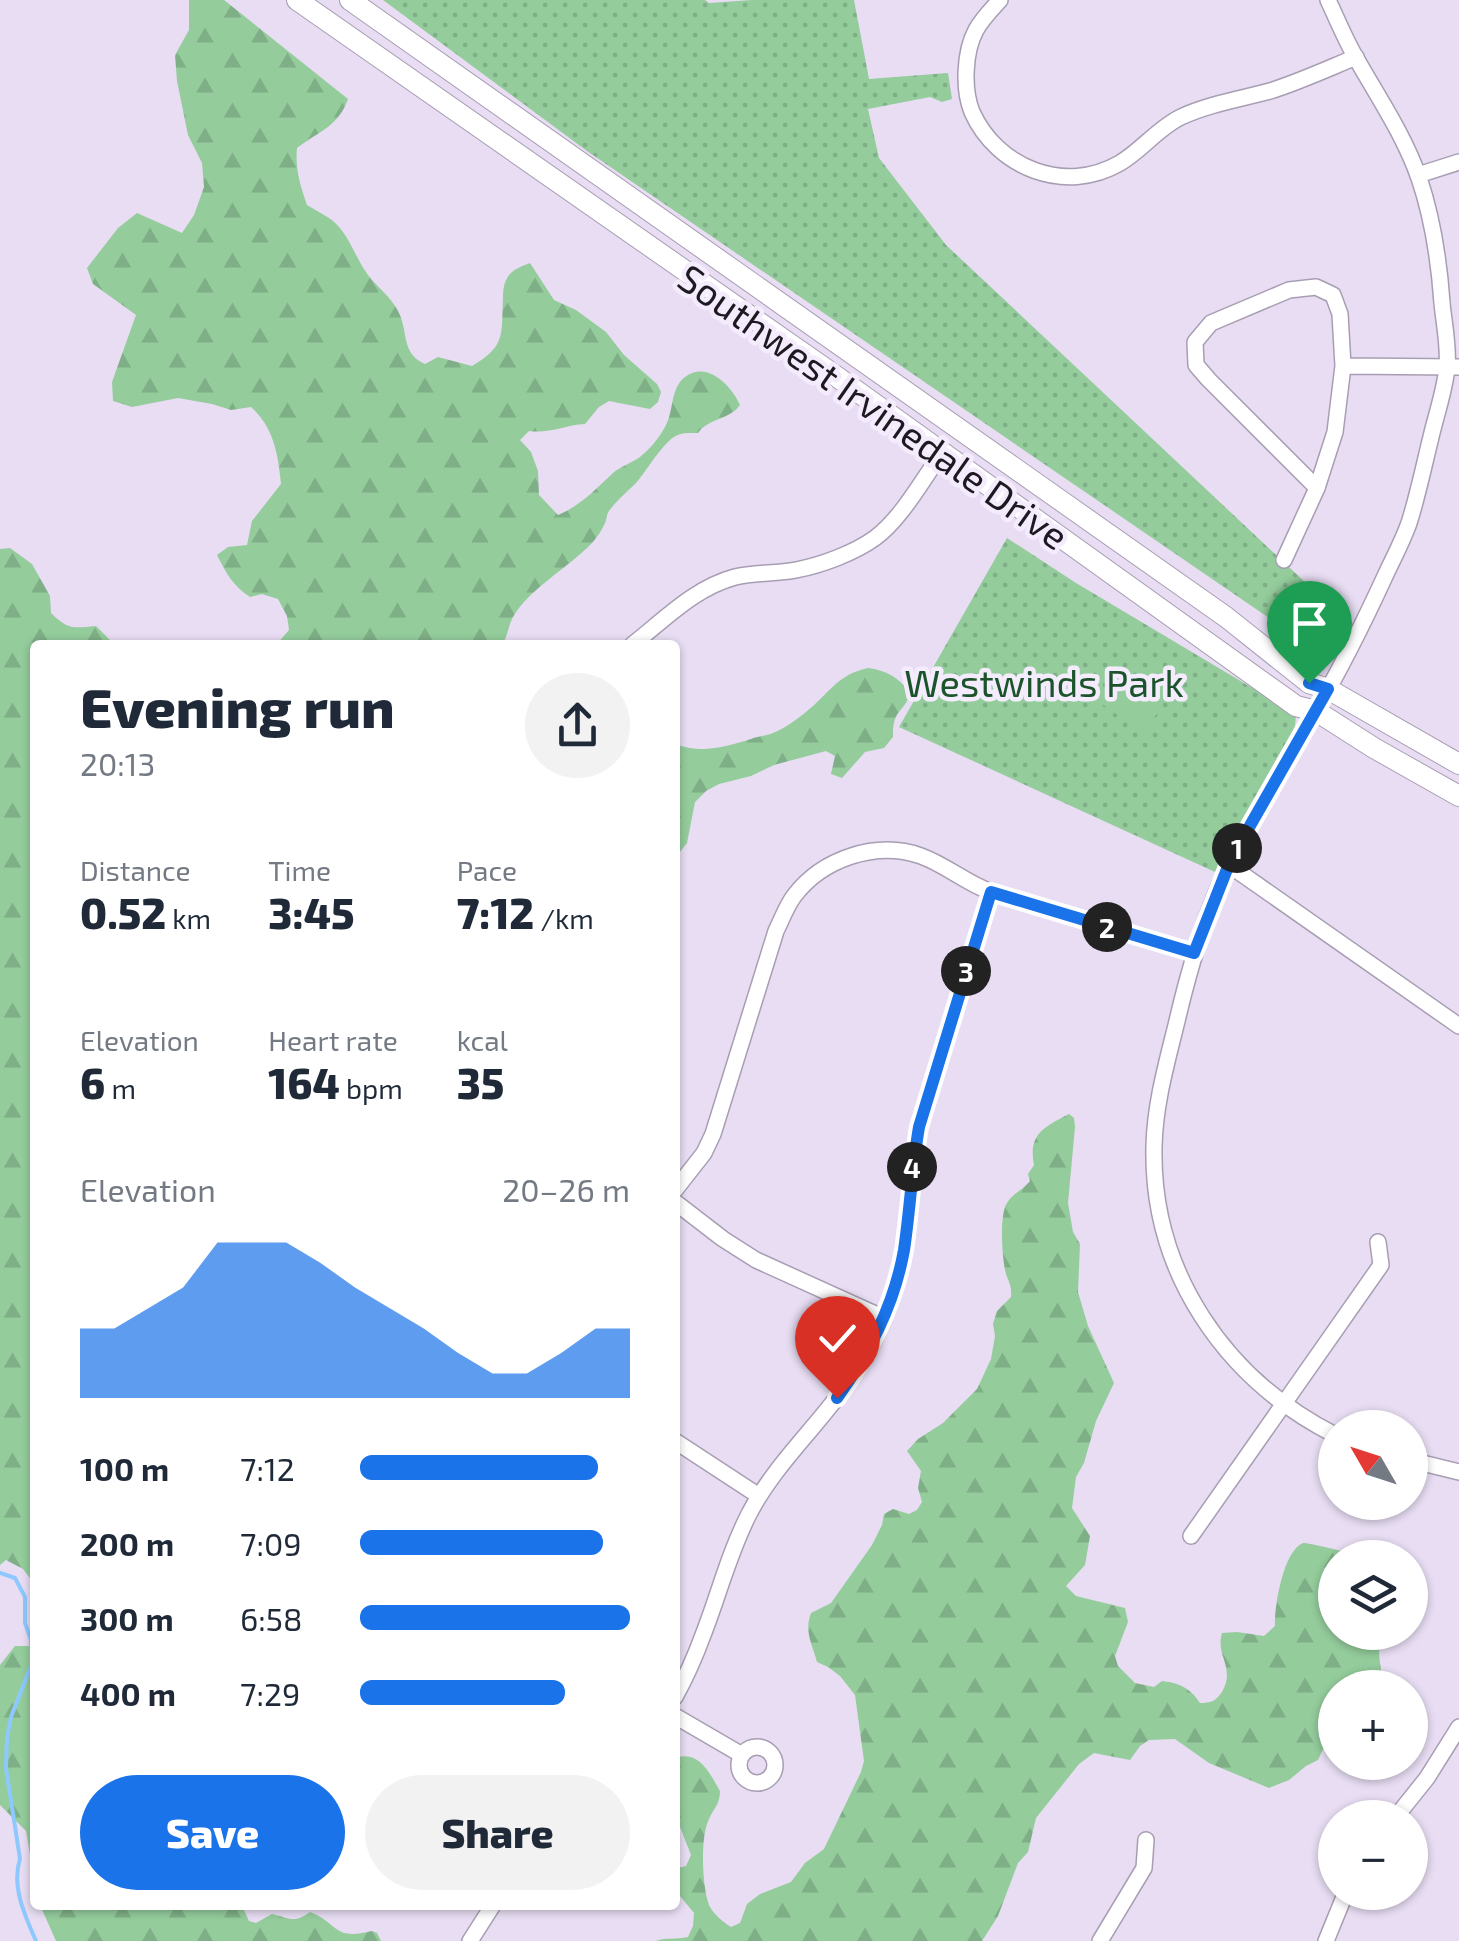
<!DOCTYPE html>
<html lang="en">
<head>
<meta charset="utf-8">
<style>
  :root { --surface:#fff; --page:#f2f2f3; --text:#1f2937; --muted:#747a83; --accent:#1a73e8 }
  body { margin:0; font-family:"Exo 2",sans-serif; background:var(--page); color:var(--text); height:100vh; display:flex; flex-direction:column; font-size:38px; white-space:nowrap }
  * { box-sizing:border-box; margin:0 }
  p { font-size:32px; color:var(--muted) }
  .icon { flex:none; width:55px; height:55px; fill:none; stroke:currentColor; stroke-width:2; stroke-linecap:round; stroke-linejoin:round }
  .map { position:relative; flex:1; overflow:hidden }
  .panel { position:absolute; left:30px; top:640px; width:650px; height:1270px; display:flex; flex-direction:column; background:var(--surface); border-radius:10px; box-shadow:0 2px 8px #0004 }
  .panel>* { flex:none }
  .needle { width:65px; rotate:309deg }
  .fabs { position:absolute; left:1318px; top:1410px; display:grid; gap:20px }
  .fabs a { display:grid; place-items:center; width:110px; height:110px; border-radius:50%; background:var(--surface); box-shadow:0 2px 8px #0004; font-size:50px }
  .pin { position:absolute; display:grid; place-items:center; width:85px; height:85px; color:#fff; margin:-102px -42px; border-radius:50% 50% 50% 0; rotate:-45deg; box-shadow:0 0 10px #0007 }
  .pin .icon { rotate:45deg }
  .km { position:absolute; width:50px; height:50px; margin:-25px; border-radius:50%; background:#222; color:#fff; font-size:28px; line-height:50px; text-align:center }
  .round { display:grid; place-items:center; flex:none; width:105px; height:105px; border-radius:52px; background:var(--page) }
  .head { display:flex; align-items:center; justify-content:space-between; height:170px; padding:0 50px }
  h1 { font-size:55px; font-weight:800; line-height:75px }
  .figures { display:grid; grid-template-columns:repeat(3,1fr); gap:15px; height:170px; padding:10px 50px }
  .figures div { display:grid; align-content:center }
  .figures b { font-size:42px; font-weight:800 }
  .figures small { font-size:28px; font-weight:400 }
  .figures p { font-size:28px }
  .chart { height:280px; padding:20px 50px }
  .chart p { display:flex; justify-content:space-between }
  .chart svg { width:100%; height:180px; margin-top:10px; fill:var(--accent); opacity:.7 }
  .cta { display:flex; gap:20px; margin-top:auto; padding:20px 50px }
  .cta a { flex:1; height:115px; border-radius:60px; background:var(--accent); color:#fff; font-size:40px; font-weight:800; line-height:115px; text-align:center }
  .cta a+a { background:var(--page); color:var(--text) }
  ul { padding:0 50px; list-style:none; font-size:32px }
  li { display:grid; grid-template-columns:160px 120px 1fr; align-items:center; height:75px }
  li i { height:25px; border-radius:12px; background:var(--accent) }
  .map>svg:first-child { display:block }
</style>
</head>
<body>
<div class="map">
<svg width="1459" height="1941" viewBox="0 0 1459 1941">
  <defs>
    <pattern id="forest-firs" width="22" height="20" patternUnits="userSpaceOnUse" patternTransform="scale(2.5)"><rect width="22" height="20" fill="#94cc9c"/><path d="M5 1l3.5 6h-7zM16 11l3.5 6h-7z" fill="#7faf86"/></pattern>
    <pattern id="park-dots" width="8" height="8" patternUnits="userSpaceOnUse" patternTransform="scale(2.5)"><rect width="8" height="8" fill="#94cc9c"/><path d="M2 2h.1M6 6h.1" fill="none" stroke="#7faf86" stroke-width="1.8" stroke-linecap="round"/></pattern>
  </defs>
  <rect width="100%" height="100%" fill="#e8ddf3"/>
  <g fill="url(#forest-firs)">
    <path d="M 189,0 L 224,0 L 348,99 C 338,127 319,131 297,148 C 295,168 300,185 307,205 C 318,212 331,217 339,227 C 350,239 357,260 368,275 C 377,287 391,297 398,311 C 409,331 400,353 425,364 L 438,357 L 472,366 C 507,346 501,333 503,298 C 503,289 504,282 509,275 C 514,269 522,266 530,263 L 554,300 L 576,310 L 606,332 L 624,355 L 657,384 L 661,392 L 658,402 L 650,409 L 609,401 L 599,407 L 585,424 C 565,425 549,434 529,431 L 520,440 L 531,452 L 538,471 L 539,495 L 558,515 C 580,506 596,489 613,473 C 621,466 632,463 640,457 C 650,449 659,438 665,427 C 674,412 670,388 685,377 C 708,360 732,387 740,405 C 730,420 708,418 698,433 C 686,433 678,432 669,441 C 657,452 647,470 636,483 C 627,492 616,501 609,511 C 606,515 607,521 604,525 C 602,530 595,540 591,544 C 570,566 528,590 513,617 C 508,626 508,636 502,645 L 276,645 L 289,630 L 287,616 L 278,599 L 262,594 L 250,597 C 233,586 226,573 217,555 L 228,547 L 247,545 L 252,521 L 281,484 C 278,454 274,428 251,407 L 231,410 L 212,404 L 178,398 L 132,407 L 113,401 L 112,382 L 136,315 L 93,284 L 87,268 L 118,228 L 137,213 L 182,233 L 194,215 L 204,187 L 202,163 L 188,135 L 177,81 L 175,55 L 189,30 Z"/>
    <path d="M 10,548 L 32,564 L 50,596 L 51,613 C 68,630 73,628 96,626 L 115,645 L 35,645 L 35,1585 L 23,1569 L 6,1560 L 0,1565 L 0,549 Z"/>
    <path d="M 868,668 C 886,670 899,678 910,692 C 906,713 892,707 893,737 L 884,748 L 865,752 L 842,778 L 831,774 L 835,756 L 826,751 L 774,765 L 751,776 L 719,784 L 706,791 L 695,802 L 687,843 L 680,852 L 675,853 L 675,744 C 702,754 724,747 751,739 C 758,736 766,736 773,733 C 784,729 797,719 806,712 C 829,694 836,675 868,668 Z"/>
    <path d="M 1069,1114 L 1074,1118 L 1075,1127 L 1068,1203 L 1073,1232 L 1080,1244 L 1078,1292 L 1088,1326 L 1114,1383 L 1096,1421 L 1084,1463 L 1076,1477 L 1072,1508 L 1090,1536 L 1085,1565 L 1066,1586 L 1076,1596 L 1125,1608 L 1128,1622 L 1115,1656 L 1118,1666 L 1135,1683 L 1154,1687 L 1162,1681 C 1180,1683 1190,1688 1200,1703 C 1211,1703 1216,1701 1222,1692 C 1236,1668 1215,1655 1222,1633 L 1237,1632 L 1264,1636 L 1275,1626 C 1274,1608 1283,1551 1303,1543 C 1306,1542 1350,1553 1358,1555 L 1362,1557 L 1335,1558 L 1335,1632 L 1378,1633 L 1381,1637 C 1376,1660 1383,1666 1382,1687 L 1335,1688 C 1335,1691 1335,1702 1334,1705 C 1327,1721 1312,1723 1326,1743 L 1318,1760 L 1306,1766 L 1289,1780 L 1269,1788 L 1209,1763 L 1175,1739 L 1149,1740 L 1140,1746 L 1130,1760 L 1094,1753 L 1079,1764 L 1036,1818 L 1028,1852 L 1018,1863 L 998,1916 L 982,1941 L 656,1941 C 667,1937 677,1940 688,1937 L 693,1926 L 694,1913 L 675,1890 L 675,1866 L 678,1868 L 686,1866 L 691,1855 L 675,1814 L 675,1758 C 699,1750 709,1772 720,1791 C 720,1804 714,1808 709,1819 C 700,1837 702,1886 709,1905 C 713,1914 723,1922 731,1927 L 740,1923 L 747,1904 L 760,1894 L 791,1882 L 805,1863 L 824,1849 L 861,1772 L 864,1761 L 855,1695 L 840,1676 L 828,1667 L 817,1662 C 812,1643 804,1632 811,1613 L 831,1603 L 872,1545 L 882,1525 L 884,1514 L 893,1509 L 909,1514 L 917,1510 L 922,1502 L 918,1488 L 921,1471 L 907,1451 L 918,1439 L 943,1423 L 977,1389 L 991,1359 L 995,1336 L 993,1324 L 997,1311 L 1011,1297 C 1012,1286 1009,1283 1006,1274 C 1002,1259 999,1215 1007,1203 C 1013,1193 1023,1190 1030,1181 L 1028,1174 L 1034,1165 C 1028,1134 1044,1127 1069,1114 Z"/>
    <polygon points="15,1646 35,1646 35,1884 26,1831 0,1805 0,1665"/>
    <path d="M 40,1905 L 244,1905 L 243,1908 L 249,1921 L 256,1923 L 272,1914 C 289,1918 294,1924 310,1912 C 339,1923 332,1941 372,1931 L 377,1933 L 381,1941 L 56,1941 Z"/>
  </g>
  <g fill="url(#park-dots)">
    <polygon points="383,0 705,0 709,3 752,0 854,0 869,79 948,73 952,99 942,102 930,97 868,109 879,158 946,245 1340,615 1313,648 587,151"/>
    <polygon points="1007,538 1076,583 1296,714 1295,726 1291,735 1215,872 899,727"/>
  </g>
  <polygon fill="#94cc9c" points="1118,673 1163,705 1143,733 1098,701"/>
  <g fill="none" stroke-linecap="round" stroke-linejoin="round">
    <path stroke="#8dc9fe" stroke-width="4" d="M 0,1573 L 15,1578 L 25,1597 L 25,1623 L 31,1640 L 31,1666 L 11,1717 L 7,1738 L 6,1768 L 20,1859 C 11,1886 25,1916 36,1941"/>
    <g stroke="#a89eb3" stroke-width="18">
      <g id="street">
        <path d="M 1000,0 C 992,9 982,19 976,30 C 964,52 963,90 972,112 C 997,168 1065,195 1120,163 C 1142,150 1158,128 1181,117 C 1209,104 1241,99 1270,91 C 1299,82 1327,69 1356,57"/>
        <path d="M 1328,0 C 1337,19 1345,39 1356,58 C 1378,97 1404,135 1419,178 C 1433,219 1439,260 1442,303 C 1444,324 1449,347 1447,367 C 1445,390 1436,415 1431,437 C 1424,465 1418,495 1409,523 C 1403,540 1394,557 1386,574 C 1364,622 1340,670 1313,716 C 1282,771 1246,825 1220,884 C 1201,928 1188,974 1177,1021 C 1167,1062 1155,1103 1154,1146 C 1151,1272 1225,1379 1335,1435"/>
        <polyline points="1418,175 1459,162"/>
        <polyline points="1343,366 1335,432 1317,488 1209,380 1196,365 1195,342 1211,323 1289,290 1316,287 1333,295 1340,314 1343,366 1459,367"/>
        <polyline points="1284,560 1317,488"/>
        <path d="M 632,645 C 664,620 694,588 735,577 C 755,572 776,574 796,570 C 822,565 854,553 875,538 C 902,518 922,480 942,453"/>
        <polyline points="1229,865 1459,1026"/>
        <path d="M 675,1190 L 704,1153 L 713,1134 L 776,931 C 782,919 786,907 794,896 C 822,859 876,840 921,856 C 946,865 966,883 991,892 L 1194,953"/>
        <polyline points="675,1202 723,1239 756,1260 884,1318"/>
        <polyline points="675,1441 759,1496"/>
        <polyline points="1410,1460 1459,1472"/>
        <polyline points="1191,1536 1381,1265 1378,1242"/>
        <path d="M 675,1697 C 686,1677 695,1657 703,1635 C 719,1594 729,1553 749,1514 C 777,1460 826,1419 858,1368 C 881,1332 898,1290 904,1248 C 910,1208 912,1167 919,1127 L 991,892"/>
        <polyline points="675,1716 742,1755"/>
        <circle cx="757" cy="1765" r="18"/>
        <polyline points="1395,1818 1427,1778 1459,1727"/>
        <polyline points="470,1941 493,1905"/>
        <polyline points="1100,1941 1144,1868 1146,1840"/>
        <polyline points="1326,1941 1346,1892"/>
      </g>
    </g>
    <g stroke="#a89eb3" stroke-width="22">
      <g id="secondary">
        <polyline points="297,0 833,374 1296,706 1316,711 1374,748 1459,796"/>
        <polyline points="350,0 1226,617 1309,683 1328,689 1459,764"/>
      </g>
    </g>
    <use href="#street" stroke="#fff" stroke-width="15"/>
    <use href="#secondary" stroke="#fff" stroke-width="20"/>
  </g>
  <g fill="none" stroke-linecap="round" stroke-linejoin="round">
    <g stroke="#fff" stroke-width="20">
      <path id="route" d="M 837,1398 C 869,1353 894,1306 904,1250 C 910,1210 912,1168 919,1127 L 991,892 L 1194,953 L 1231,859 L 1328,689 L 1309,683"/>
    </g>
    <use href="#route" stroke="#1a73e8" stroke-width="12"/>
  </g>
  <g text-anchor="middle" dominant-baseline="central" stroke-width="9" stroke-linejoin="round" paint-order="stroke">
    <g font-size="38" fill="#1c1920" stroke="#f4ebfd">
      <text transform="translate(874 406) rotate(35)">Southwest Irvinedale Drive</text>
    </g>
    <g font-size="38" fill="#1b542a" stroke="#f4ebfd">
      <text x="1044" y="682">Westwinds Park</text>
    </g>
  </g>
</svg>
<div class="fabs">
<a><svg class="needle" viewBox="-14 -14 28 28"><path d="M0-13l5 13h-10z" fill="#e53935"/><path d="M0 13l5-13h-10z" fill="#747a83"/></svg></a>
<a><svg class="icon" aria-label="layers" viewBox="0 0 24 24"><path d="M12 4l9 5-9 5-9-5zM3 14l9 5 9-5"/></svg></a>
<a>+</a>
<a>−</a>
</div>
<div class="pin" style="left:1309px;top:683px;background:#1e9e55"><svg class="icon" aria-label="arrive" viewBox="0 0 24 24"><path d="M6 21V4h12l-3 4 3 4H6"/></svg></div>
<div class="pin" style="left:837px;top:1398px;background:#d93025"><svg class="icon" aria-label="check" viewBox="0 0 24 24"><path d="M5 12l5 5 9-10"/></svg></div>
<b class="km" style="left:1237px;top:848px">1</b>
<b class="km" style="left:1107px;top:927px">2</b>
<b class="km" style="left:966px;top:971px">3</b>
<b class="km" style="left:912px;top:1167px">4</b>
<section class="panel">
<div class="head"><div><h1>Evening run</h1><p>20:13</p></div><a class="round"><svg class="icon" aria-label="share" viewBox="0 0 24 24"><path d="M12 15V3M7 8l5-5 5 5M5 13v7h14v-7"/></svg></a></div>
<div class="figures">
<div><p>Distance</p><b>0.52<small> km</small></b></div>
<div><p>Time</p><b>3:45</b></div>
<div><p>Pace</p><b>7:12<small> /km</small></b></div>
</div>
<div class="figures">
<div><p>Elevation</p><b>6<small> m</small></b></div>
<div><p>Heart rate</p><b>164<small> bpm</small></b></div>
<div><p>kcal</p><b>35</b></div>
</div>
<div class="chart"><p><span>Elevation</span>20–26 m</p>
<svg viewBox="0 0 160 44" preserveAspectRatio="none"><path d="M0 44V27L10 27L20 22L30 17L40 6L50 6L60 6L70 11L80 17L90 22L100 27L110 33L120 38L130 38L140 33L150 27L160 27V44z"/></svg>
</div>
<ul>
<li><b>100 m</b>7:12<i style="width:88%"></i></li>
<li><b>200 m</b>7:09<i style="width:90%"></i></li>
<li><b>300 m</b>6:58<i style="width:100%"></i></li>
<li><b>400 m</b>7:29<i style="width:76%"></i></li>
</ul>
<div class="cta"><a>Save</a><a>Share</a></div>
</section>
</div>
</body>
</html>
